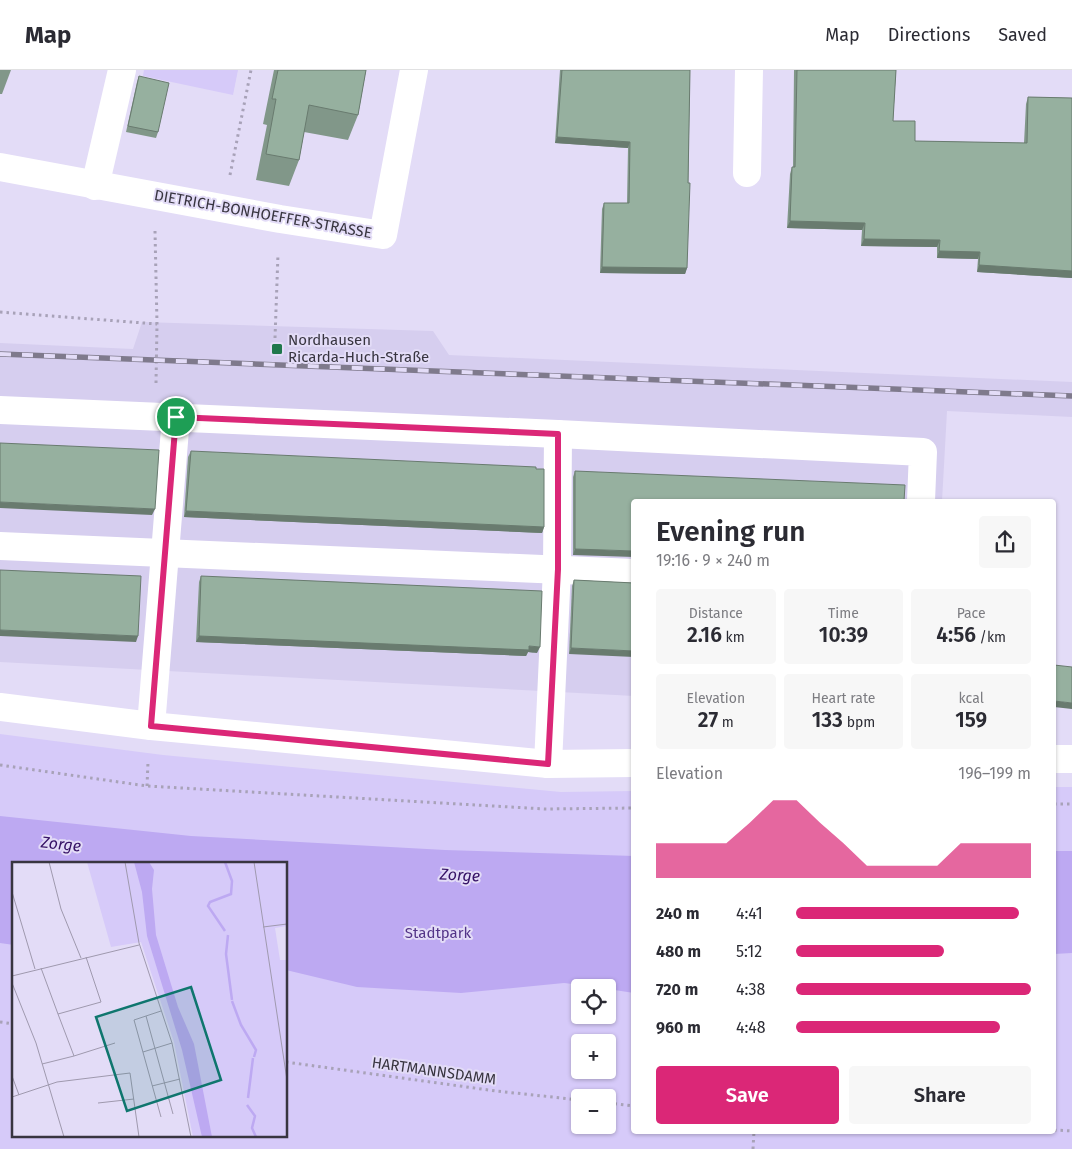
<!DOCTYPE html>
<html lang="en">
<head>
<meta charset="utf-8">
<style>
  :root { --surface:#fff; --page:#f7f7f7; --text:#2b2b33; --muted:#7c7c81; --line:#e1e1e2; --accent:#db2777 }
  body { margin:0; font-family:"Fira Sans",sans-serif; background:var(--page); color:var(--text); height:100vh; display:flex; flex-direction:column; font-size:19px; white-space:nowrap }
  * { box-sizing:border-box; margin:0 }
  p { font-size:16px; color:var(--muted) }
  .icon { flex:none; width:28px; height:28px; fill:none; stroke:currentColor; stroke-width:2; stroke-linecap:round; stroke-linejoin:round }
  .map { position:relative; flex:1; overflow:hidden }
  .sheet { position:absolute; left:631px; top:429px; width:425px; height:635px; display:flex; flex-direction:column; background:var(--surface); border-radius:5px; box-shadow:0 1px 4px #0004 }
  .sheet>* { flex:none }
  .tools { position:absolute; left:571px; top:909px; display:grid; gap:10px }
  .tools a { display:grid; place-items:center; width:45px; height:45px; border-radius:5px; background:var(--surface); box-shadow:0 1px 4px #0004; font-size:25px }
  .pin { position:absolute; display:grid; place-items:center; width:42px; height:42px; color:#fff; margin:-21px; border:2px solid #fff; border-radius:50%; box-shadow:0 1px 5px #0007 }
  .round { display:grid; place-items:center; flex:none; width:52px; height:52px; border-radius:5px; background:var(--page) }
  .summary { display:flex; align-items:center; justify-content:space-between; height:85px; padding:0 25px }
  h1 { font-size:28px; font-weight:600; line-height:38px }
  .figures { display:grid; grid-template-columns:repeat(3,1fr); gap:8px; height:85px; padding:5px 25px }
  .figures div { display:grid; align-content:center; border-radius:5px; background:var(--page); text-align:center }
  .figures b { font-size:21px; font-weight:600 }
  .figures small { font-size:14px; font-weight:400 }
  .figures p { font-size:14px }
  .chart { height:140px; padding:10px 25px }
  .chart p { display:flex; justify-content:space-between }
  .chart svg { width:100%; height:90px; margin-top:5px; fill:var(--accent); opacity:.7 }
  .action { display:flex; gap:10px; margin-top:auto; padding:10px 25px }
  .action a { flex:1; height:58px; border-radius:5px; background:var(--accent); color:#fff; font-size:20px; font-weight:600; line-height:58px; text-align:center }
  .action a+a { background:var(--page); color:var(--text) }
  ul { padding:0 25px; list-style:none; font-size:16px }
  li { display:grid; grid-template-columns:80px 60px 1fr; align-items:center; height:38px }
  li i { height:12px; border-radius:6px; background:var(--accent) }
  header { display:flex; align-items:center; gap:30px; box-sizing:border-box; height:70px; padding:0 25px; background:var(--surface); border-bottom:1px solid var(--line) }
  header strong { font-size:24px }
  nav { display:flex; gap:28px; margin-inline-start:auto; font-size:18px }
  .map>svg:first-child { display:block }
</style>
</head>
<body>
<header>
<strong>Map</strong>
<nav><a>Map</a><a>Directions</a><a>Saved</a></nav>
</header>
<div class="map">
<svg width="1072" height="1079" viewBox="0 0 1072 1079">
  <rect width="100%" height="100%" fill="#e3dcf7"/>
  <polygon fill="#d6ceef" points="142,252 433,261 449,285 1072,312 1072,347 947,341 942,431 634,431 634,626 0,592 0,273 133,279"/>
  <g fill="#d6caf9" fill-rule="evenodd">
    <polygon points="144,0 238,0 233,25 143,6"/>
    <path d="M 0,664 L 163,685 L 561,722 L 634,721 L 634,1061 L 1054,1061 L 1054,717 L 1072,717 L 1072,1079 L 0,1079 ZM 14,793 L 286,793 L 286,1065 L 14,1065 ZM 580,918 L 608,918 L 608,945 L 580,945 ZM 580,972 L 608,972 L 608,1000 L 580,1000 ZM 580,1028 L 608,1028 L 608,1055 L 580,1055 Z"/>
  </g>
  <g fill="#bda9f2">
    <polygon points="0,746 191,766 445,780 634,786 634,923 608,919 608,918 564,913 461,923 357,917 286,900 286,793 14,793 14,875 0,873"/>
    <polygon points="1072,781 1072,883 1054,884 1054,781"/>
  </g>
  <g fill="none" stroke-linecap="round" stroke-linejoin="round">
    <g stroke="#a8a2b8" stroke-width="3" stroke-dasharray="2.5 4" stroke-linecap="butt">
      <polyline points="230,105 251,0"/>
      <polyline points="155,161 157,254 156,313"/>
      <polyline points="0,242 157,254"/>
      <polyline points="275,268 278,184"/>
      <polyline points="0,695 147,716 545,739 634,738"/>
      <polyline points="147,716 148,692"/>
      <polyline points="1054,734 1072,734"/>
      <polyline points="0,952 14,954"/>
      <polyline points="286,992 496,1021 580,1030"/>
      <polyline points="608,1033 634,1036"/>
      <polyline points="1054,1060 1072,1061"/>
      <polyline points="753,1079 754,1061"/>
    </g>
    <g stroke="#fff" stroke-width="28">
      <polyline points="0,97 280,149 383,165 414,0"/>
      <polyline points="747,103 749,0"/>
      <polyline points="95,116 122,0"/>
      <polyline points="0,340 558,364 923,382 921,431"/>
      <polyline points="0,476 634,503"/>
      <polyline points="0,637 151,656 548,694 634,693"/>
      <polyline points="151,656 176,347"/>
      <polyline points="1054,689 1072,689"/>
      <polyline points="548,694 557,499 558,364"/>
    </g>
    <g stroke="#7f7a8c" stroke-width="5.5">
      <polyline id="rail" points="0,284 1072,326"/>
    </g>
    <use href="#rail" stroke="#e3dcf7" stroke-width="4" stroke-dasharray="11" stroke-linecap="butt"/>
  </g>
  <g fill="#819789">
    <polygon points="0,0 11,0 2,24 0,24"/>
    <polygon points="274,0 366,0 358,45 348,70 304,62 299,90 289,116 256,110 267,55 263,54"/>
    <polygon points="560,0 690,0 687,198 685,204 600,203 602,139 604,133 627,133 628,78 555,73"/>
    <polygon points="794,0 896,0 893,51 915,71 1024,73 1026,34 1028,27 1072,28 1072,208 977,202 978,189 937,188 937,177 861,176 862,160 787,158 790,104 792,97 793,97"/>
    <polygon points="139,6 158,62 156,68 126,62 137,12"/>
    <polygon points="191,381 544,457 542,463 184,447 188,387"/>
    <polygon points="575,401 904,431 573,485 573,407"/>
    <polygon points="201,506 537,583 528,582 526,586 196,572 199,512"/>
    <polygon points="574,510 634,513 569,584 572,516"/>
  </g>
  <g fill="#697b6f">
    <polygon points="557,67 630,72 628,78 555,73"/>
    <polygon points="790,151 865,153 862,160 787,158"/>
    <polygon points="864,169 940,170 937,177 861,176"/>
    <polygon points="939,181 980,182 978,189 937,188"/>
    <polygon points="979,195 1072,201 1072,208 977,202"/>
    <polygon points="602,197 687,198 685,204 600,203"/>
    <polygon points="0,432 155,439 152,445 0,438"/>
    <polygon points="186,441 544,457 542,463 184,447"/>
    <polygon points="575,479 634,481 634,487 573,485"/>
    <polygon points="0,560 138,566 136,572 0,566"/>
    <polygon points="199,566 529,576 540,577 537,583 528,582 526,586 196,572"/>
    <polygon points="571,578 634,581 634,587 569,584"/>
    <polygon points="1054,631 1072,633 1072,639 1054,637"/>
  </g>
  <g fill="#96b09f" stroke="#697b6f">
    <polygon points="278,0 366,0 358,45 309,35 299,90 266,84 276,29 272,29"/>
    <polygon points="562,0 690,0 688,113 690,113 687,198 602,197 604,133 629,133 630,72 557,67"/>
    <polygon points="797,0 896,0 893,51 915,51 915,71 1027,73 1028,27 1072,28 1072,201 979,195 980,182 939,181 940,170 864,169 865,153 790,151 792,97 795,97"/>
    <polygon points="139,6 169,13 158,62 128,56"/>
    <polygon points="0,373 159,380 155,439 0,432"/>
    <polygon points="191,381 536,397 536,399 544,399 544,457 186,441"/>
    <polygon points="575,401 905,415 904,431 634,431 634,481 575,479"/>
    <polygon points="0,500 141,506 138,566 0,560"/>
    <polygon points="201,506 542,521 540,577 529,576 529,580 199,566"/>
    <polygon points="574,510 634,513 634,581 571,578"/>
    <polygon points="1054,595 1072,597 1072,633 1054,631"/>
  </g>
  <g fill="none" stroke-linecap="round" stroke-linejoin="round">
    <g stroke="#fff" stroke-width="10">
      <polygon id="route" points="176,347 558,364 558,499 548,694 151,656"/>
    </g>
    <use href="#route" stroke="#db2777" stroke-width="6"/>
  </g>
  <rect fill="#20784c" stroke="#e3dcf7" stroke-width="2" x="271" y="273" width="12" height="12" rx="2.5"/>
  <g text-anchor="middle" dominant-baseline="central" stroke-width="4" stroke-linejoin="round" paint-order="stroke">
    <g font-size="15" fill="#383540" stroke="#e3dcf7">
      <text transform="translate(263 144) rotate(10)">DIETRICH-BONHOEFFER-STRASSE</text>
      <text transform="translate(434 1001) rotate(8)">HARTMANNSDAMM</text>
    </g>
    <g font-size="15" fill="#383540" stroke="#e3dcf7" text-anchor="start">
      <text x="288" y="270">Nordhausen<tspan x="288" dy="17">Ricarda-Huch-Straße</tspan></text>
    </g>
    <g font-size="15" fill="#533488" stroke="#e3dcf7">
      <text x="438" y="863">Stadtpark</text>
    </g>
    <g font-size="16" font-style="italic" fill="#361266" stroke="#e3dcf7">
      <text transform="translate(61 774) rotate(6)">Zorge</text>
      <text transform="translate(460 805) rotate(3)">Zorge</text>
    </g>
  </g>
  <g transform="translate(12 792)">
    <rect width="275" height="275" fill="#e3dcf7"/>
    <path d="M 75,0 L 275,0 L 275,64 L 263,66 L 268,98 L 275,98 L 275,275 L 181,275 L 162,180 L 129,80 L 99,85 Z" fill="#d6caf9"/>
    <path d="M 122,0 L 137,0 L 142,8 L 140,27 L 144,73 L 166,145 L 182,182 L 200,275 L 190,275 L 170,188 L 135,74 L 130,30 Z" fill="#bda9f2"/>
    <path fill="none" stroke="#bda9f2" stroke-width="2.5" d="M 213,69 L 196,44 L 198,40 L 219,32 L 220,19 L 213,0M 216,73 L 214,92 L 220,138M 220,139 L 229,163 L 244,188 L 242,195M 236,236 L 241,196M 235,243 L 243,254 L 240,266 L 244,275"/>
    <path fill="none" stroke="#9f99ae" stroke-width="1" d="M 37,0 L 49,47 L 69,96M 113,0 L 127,81 L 160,181 L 179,275M 242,0 L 275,218M 0,30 L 23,107M 251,65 L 275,62M 29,106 L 46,152 L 89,140 L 74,95M 0,114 L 127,83M 0,121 L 24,181 L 52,275M 46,152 L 62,194 L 103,181M 134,154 L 161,252M 131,190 L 160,181M 30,202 L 62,194M 0,214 L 7,233M 140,224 L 168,217M 0,235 L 45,220 L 118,211 L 127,275M 86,241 L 122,237M 149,255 L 122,158 L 149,149"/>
    <path fill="#0f766e" fill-opacity="0.15" stroke="#0f766e" stroke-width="2.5" d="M 179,125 L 209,218 L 115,249 L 84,155 Z"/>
    <rect width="275" height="275" fill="none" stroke="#383540" stroke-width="2.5"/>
  </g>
</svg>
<div class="tools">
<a><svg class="icon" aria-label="locate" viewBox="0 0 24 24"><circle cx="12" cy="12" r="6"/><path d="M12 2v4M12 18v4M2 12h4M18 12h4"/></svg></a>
<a>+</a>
<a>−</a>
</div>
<div class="pin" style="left:176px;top:347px;background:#1e9e55"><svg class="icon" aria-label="arrive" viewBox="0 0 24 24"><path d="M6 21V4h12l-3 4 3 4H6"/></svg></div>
<section class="sheet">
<div class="summary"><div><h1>Evening run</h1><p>19:16 · 9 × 240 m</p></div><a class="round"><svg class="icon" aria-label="share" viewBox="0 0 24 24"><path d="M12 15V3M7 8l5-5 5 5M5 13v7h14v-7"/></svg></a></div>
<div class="figures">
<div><p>Distance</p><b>2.16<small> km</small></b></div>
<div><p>Time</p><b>10:39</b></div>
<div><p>Pace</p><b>4:56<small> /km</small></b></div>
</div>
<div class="figures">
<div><p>Elevation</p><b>27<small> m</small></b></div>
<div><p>Heart rate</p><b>133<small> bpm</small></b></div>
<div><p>kcal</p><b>159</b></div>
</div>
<div class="chart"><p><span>Elevation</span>196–199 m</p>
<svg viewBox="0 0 160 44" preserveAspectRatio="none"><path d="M0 44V27L10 27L20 27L30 27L40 17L50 6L60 6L70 17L80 27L90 38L100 38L110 38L120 38L130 27L140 27L150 27L160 27V44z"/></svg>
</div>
<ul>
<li><b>240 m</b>4:41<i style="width:95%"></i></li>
<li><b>480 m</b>5:12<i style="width:63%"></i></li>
<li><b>720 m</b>4:38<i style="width:100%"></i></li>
<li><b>960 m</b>4:48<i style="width:87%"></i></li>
</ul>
<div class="action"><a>Save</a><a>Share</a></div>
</section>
</div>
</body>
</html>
